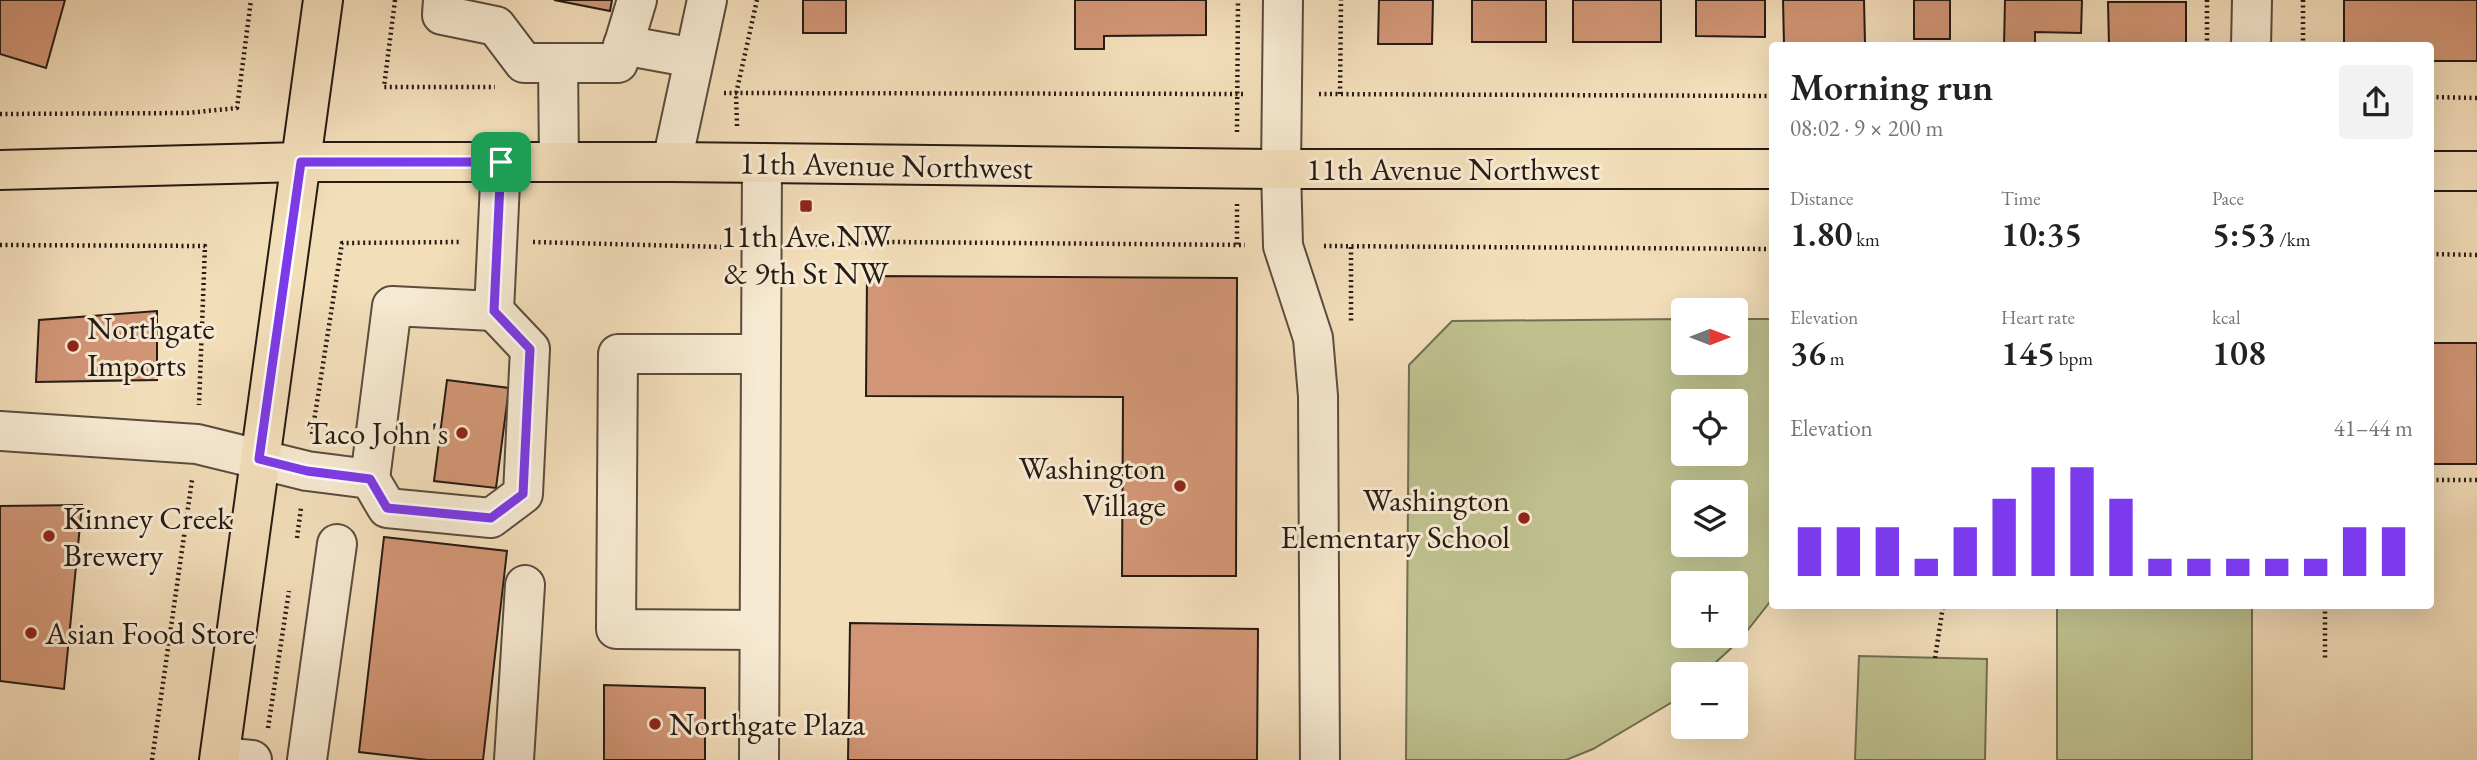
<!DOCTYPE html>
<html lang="en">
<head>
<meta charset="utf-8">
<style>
  :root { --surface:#fff; --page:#f2f2f2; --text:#222; --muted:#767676; --accent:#7c3aed }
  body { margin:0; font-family:"EB Garamond",serif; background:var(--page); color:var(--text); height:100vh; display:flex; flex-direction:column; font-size:26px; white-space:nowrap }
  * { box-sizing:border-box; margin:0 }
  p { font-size:23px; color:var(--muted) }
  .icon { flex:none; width:38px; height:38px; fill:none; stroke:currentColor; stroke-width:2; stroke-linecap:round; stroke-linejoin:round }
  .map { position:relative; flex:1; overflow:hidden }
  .details { position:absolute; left:1769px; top:42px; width:665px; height:567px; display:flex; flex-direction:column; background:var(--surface); border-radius:7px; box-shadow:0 7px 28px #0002 }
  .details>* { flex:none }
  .needle { width:46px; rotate:90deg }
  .fabs { position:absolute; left:1671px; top:298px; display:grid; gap:14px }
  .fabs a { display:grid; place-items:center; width:77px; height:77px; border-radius:7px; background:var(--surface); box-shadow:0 7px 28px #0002; font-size:35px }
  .pin { position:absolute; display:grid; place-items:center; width:60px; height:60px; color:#fff; margin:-30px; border-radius:14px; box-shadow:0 4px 10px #0006 }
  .round { display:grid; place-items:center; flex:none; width:74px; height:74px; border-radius:7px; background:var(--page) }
  .headline { display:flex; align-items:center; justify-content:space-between; height:119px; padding:0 21px }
  h1 { font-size:38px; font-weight:600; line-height:52px }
  .figures { display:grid; grid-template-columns:repeat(3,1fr); gap:10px; height:119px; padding:7px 21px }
  .figures div { display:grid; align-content:center }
  .figures b { font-size:35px; font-weight:600 }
  .figures small { font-size:19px; font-weight:400 }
  .figures p { font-size:19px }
  .chart { height:196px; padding:14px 21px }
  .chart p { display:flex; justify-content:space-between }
  .chart svg { width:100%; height:126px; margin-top:7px; stroke:var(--accent); stroke-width:6 }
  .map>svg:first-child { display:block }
</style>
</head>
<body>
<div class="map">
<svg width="2477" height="760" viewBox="0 0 2477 760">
  <rect width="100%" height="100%" fill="#f3deba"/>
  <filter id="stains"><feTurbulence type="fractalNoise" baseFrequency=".00286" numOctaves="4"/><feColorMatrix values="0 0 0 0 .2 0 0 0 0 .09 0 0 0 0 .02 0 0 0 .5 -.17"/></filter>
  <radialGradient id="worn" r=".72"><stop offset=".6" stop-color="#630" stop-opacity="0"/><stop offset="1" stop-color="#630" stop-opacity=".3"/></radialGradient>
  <g fill="#bec08e" stroke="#726e52" stroke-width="2" fill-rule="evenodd">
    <path d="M 1683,319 L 1684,362 L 1736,362 L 1736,319 L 1773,319 L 1773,598 L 1739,641 L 1703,674 L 1684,674 L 1683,692 L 1674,701 L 1593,749 L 1566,760 L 1406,760 L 1409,365 L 1452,321 ZM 1684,401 L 1736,401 L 1736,453 L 1684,453 ZM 1684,492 L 1736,492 L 1736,544 L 1684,544 ZM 1684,583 L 1736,583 L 1736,635 L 1684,635 Z"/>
    <rect x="2057" y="606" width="195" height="154"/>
    <polygon points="1859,656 1987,659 1985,760 1855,760"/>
  </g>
  <g fill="#d29676" stroke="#261b15" stroke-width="2">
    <polygon points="0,0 65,0 46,68 0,54"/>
    <polygon points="554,0 612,0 610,11"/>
    <rect x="803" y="0" width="43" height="33"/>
    <polygon points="1075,0 1206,0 1206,35 1104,36 1104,49 1075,49"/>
    <polygon points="1379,0 1433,0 1432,44 1378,44"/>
    <rect x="1472" y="0" width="74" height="42"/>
    <rect x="1573" y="0" width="88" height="42"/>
    <polygon points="1696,0 1765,0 1765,37 1696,36"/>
    <polygon points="1783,0 1864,0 1865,43 1784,45"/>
    <rect x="1914" y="0" width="36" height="39"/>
    <polygon points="2005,0 2082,0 2081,33 2035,32 2035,46 2004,46"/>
    <polygon points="2344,0 2477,0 2477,61 2431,61 2431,46 2344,46"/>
    <polygon points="2108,2 2186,2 2186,46 2109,46"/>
    <polygon points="867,276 1237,278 1236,576 1122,576 1123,397 866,396"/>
    <polygon points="157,311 157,380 36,382 39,320"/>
    <rect x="2431" y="343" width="46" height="121"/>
    <polygon points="447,380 509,388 496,488 434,481"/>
    <polygon points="82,505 64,689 0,681 0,506"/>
    <polygon points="384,537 507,551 483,760 428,760 359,752"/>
    <polygon points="850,623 1258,629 1257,760 848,760"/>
    <polygon points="604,685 705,688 705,760 604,760"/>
  </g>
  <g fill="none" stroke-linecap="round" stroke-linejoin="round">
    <g stroke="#594c3e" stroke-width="42">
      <g id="minor">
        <polyline points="443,0 442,15 496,26 524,63 618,63 637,0"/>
        <polyline points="1283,0 1281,169 1283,246 1313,338 1318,396 1320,760"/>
        <polyline points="623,45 694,58"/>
        <polyline points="2251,46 2252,0"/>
        <polyline points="558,63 559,162"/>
        <polyline points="672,162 707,0"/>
        <polyline points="0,431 197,444 307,471 370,479 392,306 494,311 501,162"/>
        <polyline points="370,479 387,508 491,518 523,494 530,349 494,311"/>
        <polyline points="759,630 616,629 618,354 761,354"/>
        <polyline points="220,757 252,760"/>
        <polyline points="307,760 337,544"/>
        <polyline points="514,760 525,585"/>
        <polyline points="759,760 762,163"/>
      </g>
    </g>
    <g stroke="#261b15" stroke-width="42">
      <g id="major">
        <polyline points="0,170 301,162 672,162 1281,169 1773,169"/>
        <polyline points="2431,171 2477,171"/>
        <polyline points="219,760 323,0"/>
      </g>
    </g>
    <g stroke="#261b15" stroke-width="4.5" stroke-dasharray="2 3.5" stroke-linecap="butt">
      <polyline points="395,0 384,87 495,87"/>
      <polyline points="2207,0 2207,46"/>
      <polyline points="2303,46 2303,0"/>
      <polyline points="724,93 1243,94"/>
      <polyline points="1319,94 1773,96"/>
      <polyline points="1340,94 1341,0"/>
      <polyline points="2431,97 2477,98"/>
      <polyline points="0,114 187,113 237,108 251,0"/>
      <polyline points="737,126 736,94 757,0"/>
      <polyline points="1237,132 1238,0"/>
      <polyline points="1237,204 1237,245"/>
      <polyline points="533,242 724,247"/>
      <polyline points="0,245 205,246 199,405"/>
      <polyline points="799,245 893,242 1245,245"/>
      <polyline points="1324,246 1773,249"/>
      <polyline points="1351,247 1351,323"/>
      <polyline points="2431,254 2477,255"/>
      <polyline points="312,434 342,243 462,242"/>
      <polyline points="2431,480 2477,480"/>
      <polyline points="297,538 301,508"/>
      <polyline points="2325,606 2325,659"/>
      <polyline points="1935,658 1943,606"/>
      <polyline points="268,728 289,591"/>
      <polyline points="152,760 192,480"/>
    </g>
    <use href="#minor" stroke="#f7ead2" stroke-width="38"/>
    <use href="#major" stroke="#f3deba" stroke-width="38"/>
  </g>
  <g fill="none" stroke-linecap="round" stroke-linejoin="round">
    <g stroke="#fff" stroke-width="14">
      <polygon id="route" points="301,162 501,162 494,311 530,349 523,494 491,518 387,508 370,479 307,471 259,459"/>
    </g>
    <use href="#route" stroke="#7c3aed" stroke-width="9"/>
  </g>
  <g fill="#8f2418" stroke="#f7ead2" stroke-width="2.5">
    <rect x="799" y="199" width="14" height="14" rx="3.5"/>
    <circle cx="73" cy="346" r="7"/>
    <circle cx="462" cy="433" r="7"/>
    <circle cx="1180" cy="486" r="7"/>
    <circle cx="1524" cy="518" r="7"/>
    <circle cx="49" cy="536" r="7"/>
    <circle cx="31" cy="633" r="7"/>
    <circle cx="655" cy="724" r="7"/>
  </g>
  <g text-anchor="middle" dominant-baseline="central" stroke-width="6" stroke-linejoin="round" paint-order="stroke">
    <g font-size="32" fill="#261b15" stroke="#f7ead2">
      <text transform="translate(886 165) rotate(1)">11th Avenue Northwest</text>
      <text x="1453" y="169">11th Avenue Northwest</text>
    </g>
    <g font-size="32" fill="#261b15" stroke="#f7ead2" text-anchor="start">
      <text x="806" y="236" text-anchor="middle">11th Ave NW<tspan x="806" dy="37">&amp; 9th St NW</tspan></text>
      <text x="87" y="328">Northgate<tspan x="87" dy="37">Imports</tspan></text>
      <text x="448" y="433" text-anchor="end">Taco John's</text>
      <text x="1166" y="468" text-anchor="end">Washington<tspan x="1166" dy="37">Village</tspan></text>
      <text x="1510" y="500" text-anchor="end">Washington<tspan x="1510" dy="37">Elementary School</tspan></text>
      <text x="63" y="518">Kinney Creek<tspan x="63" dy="37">Brewery</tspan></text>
      <text x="45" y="633">Asian Food Store</text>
      <text x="669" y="724">Northgate Plaza</text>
    </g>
  </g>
  <rect width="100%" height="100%" filter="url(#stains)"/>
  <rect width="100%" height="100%" fill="url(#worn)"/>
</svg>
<div class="fabs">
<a><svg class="needle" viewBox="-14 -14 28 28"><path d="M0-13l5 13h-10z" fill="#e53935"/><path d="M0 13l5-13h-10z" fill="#767676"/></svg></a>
<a><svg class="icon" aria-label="locate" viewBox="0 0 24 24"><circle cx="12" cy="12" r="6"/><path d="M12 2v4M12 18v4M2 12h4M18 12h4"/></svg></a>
<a><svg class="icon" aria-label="layers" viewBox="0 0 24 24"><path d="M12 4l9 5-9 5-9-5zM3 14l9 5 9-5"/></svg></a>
<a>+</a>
<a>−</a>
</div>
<div class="pin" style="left:501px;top:162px;background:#1e9e55"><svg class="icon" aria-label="arrive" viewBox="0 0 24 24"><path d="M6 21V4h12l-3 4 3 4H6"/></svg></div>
<section class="details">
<div class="headline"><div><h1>Morning run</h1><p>08:02 · 9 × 200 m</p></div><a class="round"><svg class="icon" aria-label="share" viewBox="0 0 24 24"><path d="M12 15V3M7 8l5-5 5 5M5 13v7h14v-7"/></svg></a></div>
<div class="figures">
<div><p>Distance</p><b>1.80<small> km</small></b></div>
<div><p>Time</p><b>10:35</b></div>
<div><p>Pace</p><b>5:53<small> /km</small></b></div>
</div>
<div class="figures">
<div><p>Elevation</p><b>36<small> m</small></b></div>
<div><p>Heart rate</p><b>145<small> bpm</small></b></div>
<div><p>kcal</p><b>108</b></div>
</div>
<div class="chart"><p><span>Elevation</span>41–44 m</p>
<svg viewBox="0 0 160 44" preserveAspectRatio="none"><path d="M5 44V27M15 44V27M25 44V27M35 44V38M45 44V27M55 44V17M65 44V6M75 44V6M85 44V17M95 44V38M105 44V38M115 44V38M125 44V38M135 44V38M145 44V27M155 44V27"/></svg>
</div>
</section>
</div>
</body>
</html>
